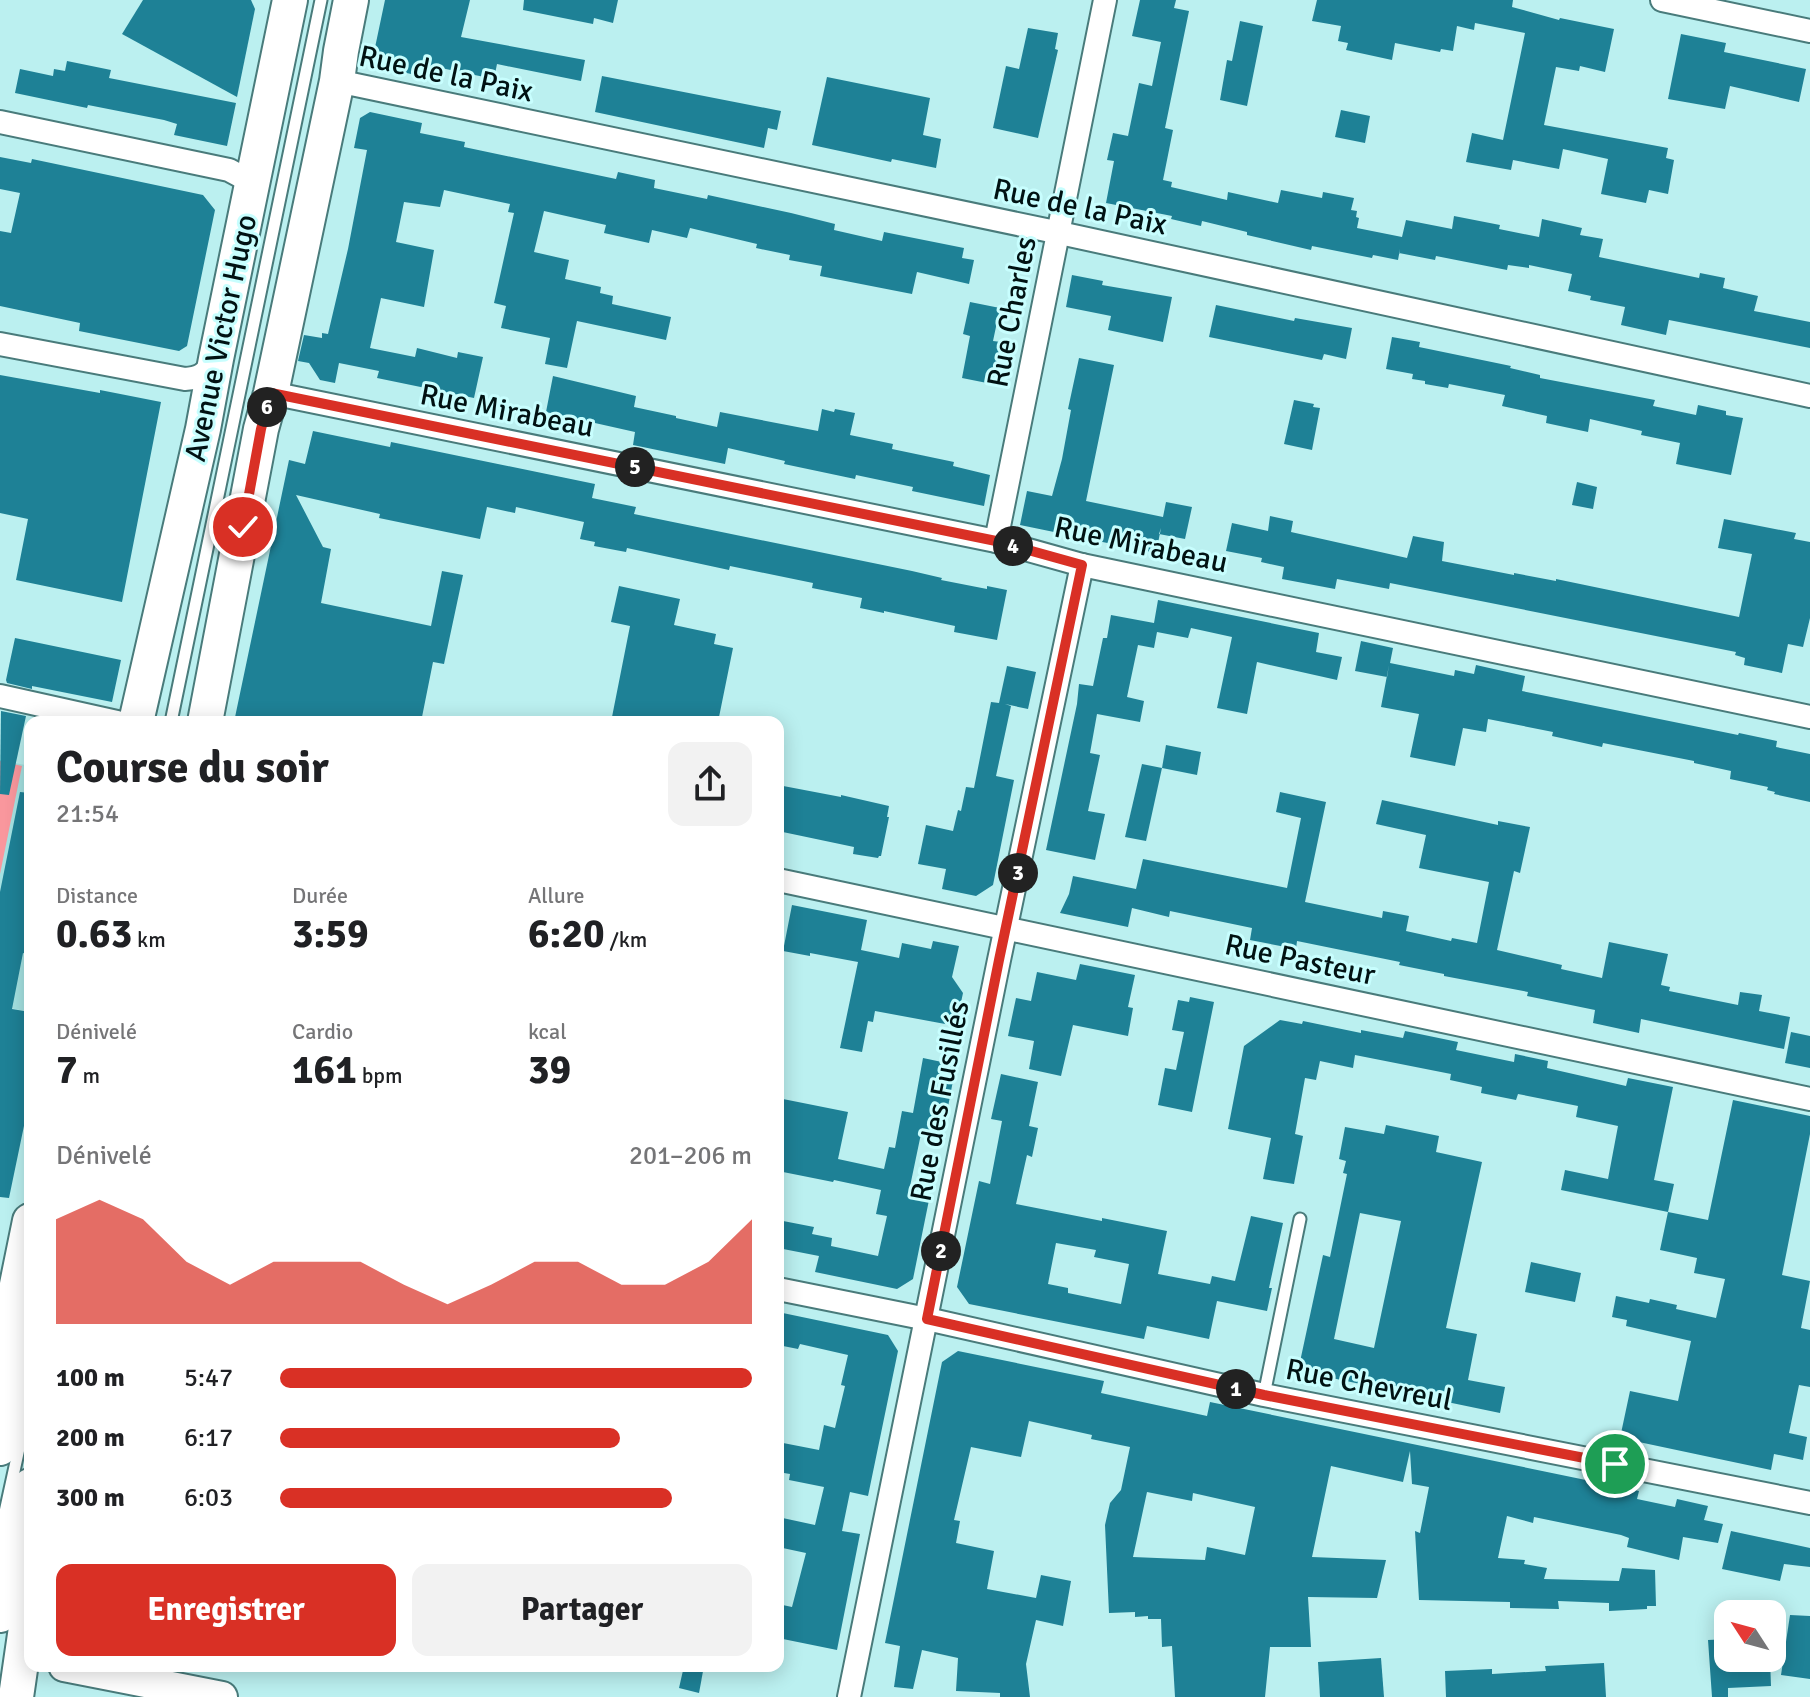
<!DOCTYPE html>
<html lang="fr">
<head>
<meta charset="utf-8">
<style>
  :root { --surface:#fff; --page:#f2f2f2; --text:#202124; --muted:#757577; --accent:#d93025 }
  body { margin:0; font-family:Signika,sans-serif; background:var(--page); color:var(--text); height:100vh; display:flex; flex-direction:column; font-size:30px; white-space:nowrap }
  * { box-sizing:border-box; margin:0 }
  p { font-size:26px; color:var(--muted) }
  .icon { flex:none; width:44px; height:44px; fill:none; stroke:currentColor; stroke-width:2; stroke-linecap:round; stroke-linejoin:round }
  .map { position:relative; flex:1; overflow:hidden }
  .details { position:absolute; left:24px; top:716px; width:760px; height:956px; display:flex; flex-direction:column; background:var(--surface); border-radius:16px; box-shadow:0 4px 20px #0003 }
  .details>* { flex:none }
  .needle { width:52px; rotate:306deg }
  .controls { position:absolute; left:1714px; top:1600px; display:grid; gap:16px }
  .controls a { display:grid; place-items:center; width:72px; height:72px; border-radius:16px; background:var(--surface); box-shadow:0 4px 20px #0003; font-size:40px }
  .pin { position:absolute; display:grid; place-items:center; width:68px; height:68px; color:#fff; margin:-34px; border:4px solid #fff; border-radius:50%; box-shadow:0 2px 8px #0007 }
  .km { position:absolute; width:40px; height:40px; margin:-20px; border-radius:50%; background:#222; color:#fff; font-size:22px; line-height:40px; text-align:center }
  .round { display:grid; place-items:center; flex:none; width:84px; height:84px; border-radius:16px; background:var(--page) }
  .overview { display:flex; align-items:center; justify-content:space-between; height:136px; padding:0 32px }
  h1 { font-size:44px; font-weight:800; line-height:60px }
  .metrics { display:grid; grid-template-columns:repeat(3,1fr); gap:12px; height:136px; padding:8px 32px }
  .metrics div { display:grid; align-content:center }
  .metrics b { font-size:40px; font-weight:800 }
  .metrics small { font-size:22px; font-weight:400 }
  .metrics p { font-size:22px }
  .chart { height:224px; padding:16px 32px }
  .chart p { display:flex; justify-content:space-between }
  .chart svg { width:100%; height:144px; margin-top:8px; fill:var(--accent); opacity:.7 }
  .action { display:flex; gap:16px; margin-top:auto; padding:16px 32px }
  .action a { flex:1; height:92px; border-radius:16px; background:var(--accent); color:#fff; font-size:32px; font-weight:800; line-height:92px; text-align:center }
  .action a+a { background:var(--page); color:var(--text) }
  ul { padding:0 32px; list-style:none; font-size:26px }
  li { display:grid; grid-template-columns:128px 96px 1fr; align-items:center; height:60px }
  li i { height:20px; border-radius:10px; background:var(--accent) }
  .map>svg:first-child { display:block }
</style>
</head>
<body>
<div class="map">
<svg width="1810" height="1697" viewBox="0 0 1810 1697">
  <rect width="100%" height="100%" fill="#bbf0f0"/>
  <polygon fill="#a5e2e2" points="0,760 30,766 30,1012 0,1006"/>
  <polygon fill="#f9979d" points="0,761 22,766 0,874"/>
  <g fill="#1e8196" fill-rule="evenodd">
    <polygon points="143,0 251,0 255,9 237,97 122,34"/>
    <polygon points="385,0 470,0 461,37 585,60 581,81 497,64 494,79 441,68 439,80 379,67 373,57"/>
    <polygon points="524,0 618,0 613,23 594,18 593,24 523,10"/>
    <polygon points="1140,0 1176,0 1174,8 1189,11 1165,128 1173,130 1163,180 1172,182 1171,187 1227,200 1228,192 1278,203 1281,190 1322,198 1323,192 1354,198 1351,210 1357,211 1356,217 1359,218 1357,228 1402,237 1406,220 1452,229 1454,216 1500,225 1499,229 1539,237 1542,219 1582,228 1580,235 1603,239 1599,257 1699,278 1700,273 1725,278 1723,288 1758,296 1754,311 1810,322 1810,348 1669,320 1666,335 1621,325 1625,307 1590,300 1591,296 1568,291 1572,274 1529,265 1529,268 1508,265 1507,270 1436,256 1435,260 1399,253 1400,249 1398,260 1373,255 1372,258 1312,246 1311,250 1247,235 1247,232 1202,221 1201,226 1171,219 1172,216 1106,203 1114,161 1107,160 1113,133 1128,136 1139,83 1152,86 1161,42 1132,36"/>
    <polygon points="1317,0 1513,0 1512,7 1559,20 1560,18 1614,29 1605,72 1580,66 1579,71 1556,67 1544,125 1668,148 1666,158 1674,160 1668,194 1649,190 1646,203 1601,194 1608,159 1563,149 1559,169 1513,160 1511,170 1466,162 1472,133 1503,140 1525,33 1475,23 1474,30 1457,26 1453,51 1441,49 1440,52 1395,43 1392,60 1346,50 1348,43 1338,41 1341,26 1312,21"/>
    <polygon points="1240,21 1263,26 1247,106 1220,100 1227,60 1232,61"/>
    <polygon points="1028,28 1058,33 1055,49 1058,50 1038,138 993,128 1006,66 1019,69"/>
    <polygon points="1681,34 1726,43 1724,52 1806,69 1799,102 1730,86 1725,109 1668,99"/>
    <polygon points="67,61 111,70 109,78 236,103 227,146 174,135 177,124 164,120 88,105 87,108 15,93 20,69 53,76 54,69 65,71"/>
    <polygon points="602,76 781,111 777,130 768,128 764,148 595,112"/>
    <polygon points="827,77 930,98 923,135 941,139 936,168 892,159 891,162 812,145"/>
    <polygon points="1341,110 1370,116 1365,143 1335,137"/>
    <polygon points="370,112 422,123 420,133 465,142 464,147 616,179 618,172 655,180 654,188 707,199 708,195 791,213 835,224 834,230 882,241 884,232 964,248 962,258 974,260 969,284 917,272 912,294 820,276 822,266 789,260 790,255 756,248 757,244 690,228 687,238 652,230 649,243 604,233 606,225 544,211 534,252 569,260 565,279 601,287 600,293 613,296 612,304 671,317 666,340 577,321 567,368 545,364 550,338 501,328 506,306 494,303 514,213 508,212 510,204 444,190 440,207 404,202 396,242 434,250 424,307 381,298 370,348 415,357 417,348 457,358 458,352 483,357 474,398 377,378 379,371 339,363 335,383 320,380 309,363 298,361 304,335 322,338 322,333 328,334 348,249 367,150 354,148 360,118"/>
    <polygon points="0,157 31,163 32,159 203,195 215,210 187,346 179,351 79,331 80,323 0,306 0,231 11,233 20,193 0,189"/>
    <polygon points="1072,275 1103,281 1102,285 1172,297 1163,342 1108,330 1111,316 1066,307"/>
    <polygon points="970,302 1000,308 993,341 1001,342 992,384 962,378 970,336 963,334"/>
    <polygon points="1216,305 1294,321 1295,318 1352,328 1346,359 1324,354 1322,360 1209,337"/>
    <polygon points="1392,337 1420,342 1419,347 1511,366 1510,368 1540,375 1540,378 1655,400 1653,406 1696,415 1698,405 1726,411 1726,415 1743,418 1731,475 1676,464 1680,443 1641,435 1642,431 1590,419 1588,432 1546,423 1547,416 1502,406 1505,395 1449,384 1448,388 1425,384 1425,381 1412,379 1413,374 1386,369"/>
    <polygon points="1079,358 1114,365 1086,501 1163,517 1166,502 1192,507 1185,539 1159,534 1161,528 1156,553 1020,525 1027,491 1052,496 1062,459 1071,410 1068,409"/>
    <polygon points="0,375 100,393 100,390 161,402 122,602 16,580 28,519 0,513"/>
    <polygon points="553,376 636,396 634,407 676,416 676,418 717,427 720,412 818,431 822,409 834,412 835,409 855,413 850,435 893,444 892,449 954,462 953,466 990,475 984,506 912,491 913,487 856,475 855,479 784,464 785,461 728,448 725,464 633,445 635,432 546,412"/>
    <polygon points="1294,400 1314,404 1313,407 1320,408 1312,450 1284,444"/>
    <polygon points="313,431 390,447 391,442 595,484 592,498 636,507 634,514 912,571 942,578 941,580 987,589 987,586 1007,590 997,640 954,632 955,626 884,611 884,613 860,608 862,598 812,588 813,583 730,566 729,570 627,548 626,552 594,546 595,542 580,539 584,522 516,507 515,513 487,507 480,539 379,518 380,514 296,495 323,547 331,549 321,603 431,626 442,571 463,575 444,664 433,662 421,722 234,722 289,460 305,464"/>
    <polygon points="1577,482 1597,487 1593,509 1572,505"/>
    <polygon points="1270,516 1293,521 1291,532 1407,558 1413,536 1444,542 1442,561 1514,575 1514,573 1556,581 1556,579 1739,617 1752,554 1718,548 1724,519 1796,533 1794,539 1810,542 1810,618 1803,647 1788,644 1782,673 1744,665 1745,658 1735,655 1736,652 1390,583 1389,589 1337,579 1335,589 1282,579 1284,567 1261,562 1262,558 1226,551 1232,523 1268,531"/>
    <polygon points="619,586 680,599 674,625 716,634 714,644 733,648 718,722 611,722 630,626 611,622"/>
    <polygon points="1158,600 1319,633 1316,652 1342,657 1337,680 1257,662 1247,714 1217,708 1232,637 1191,628 1188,638 1157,632 1154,648 1138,645 1127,697 1144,701 1140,722 1097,714 1090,753 1100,755 1088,811 1105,814 1095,860 1046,850 1077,704 1079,684 1093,686 1103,638 1107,638 1111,615 1154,623"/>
    <polygon points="15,638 121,660 112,702 32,686 32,689 7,683 6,680"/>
    <polygon points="1361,641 1393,648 1390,663 1454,676 1455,670 1474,674 1476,665 1525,676 1522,691 1738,735 1739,733 1777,741 1776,747 1810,754 1810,802 1774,794 1775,792 1767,790 1768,787 1730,779 1731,771 1694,763 1694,761 1603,743 1602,747 1552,736 1553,732 1488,719 1486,732 1463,728 1455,766 1410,757 1419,714 1381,707 1389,665 1387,677 1355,671"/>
    <polygon points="1007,666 1036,672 1028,709 1005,704 1011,706 996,776 1014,780 993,885 976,896 942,889 946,869 918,864 926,825 953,831 958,810 961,811 966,787 974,788 991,702 999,703"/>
    <polygon points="1,711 26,716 9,795 0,794"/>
    <polygon points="1166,745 1201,752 1197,775 1162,768"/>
    <polygon points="1142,764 1162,768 1146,841 1125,837"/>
    <polygon points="778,785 841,797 841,795 889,806 887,817 889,817 881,856 879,856 878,858 853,854 854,847 778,831"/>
    <polygon points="20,792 30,793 30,955 23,953 12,1009 30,1012 30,1097 9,1198 0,1197 0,892"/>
    <polygon points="1280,792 1326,802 1305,902 1382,918 1383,911 1409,916 1406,931 1451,941 1452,938 1477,943 1489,882 1419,868 1426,835 1376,824 1382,800 1498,825 1498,821 1530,827 1520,873 1514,871 1497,950 1562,965 1561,969 1602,978 1609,942 1668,954 1661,985 1670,987 1669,991 1738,1005 1740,992 1762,995 1759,1011 1790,1017 1784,1049 1641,1019 1639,1033 1593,1023 1595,1010 1527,996 1528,992 1444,976 1444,974 1399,965 1400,962 1297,941 1296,949 1250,940 1252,928 1170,911 1169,917 1132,908 1128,927 1060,913 1069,894 1073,876 1136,889 1143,859 1287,888 1301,818 1276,812"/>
    <polygon points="792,905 867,920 861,950 899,958 902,943 931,949 933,941 959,946 952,977 963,993 956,1026 875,1011 873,1022 868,1021 862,1052 840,1048 858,962 810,953 810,956 783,951"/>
    <polygon points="1080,964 1135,975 1128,1007 1133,1008 1128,1036 1073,1025 1061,1076 1029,1069 1034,1041 1008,1036 1016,998 1031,1001 1037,972 1076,980"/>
    <polygon points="1190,997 1214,1002 1192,1112 1158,1105 1165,1068 1176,1070 1184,1032 1172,1030 1178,1000 1189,1002"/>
    <polygon points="1280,1020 1302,1024 1303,1021 1361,1033 1361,1030 1403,1038 1405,1031 1458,1042 1456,1050 1514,1062 1515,1054 1548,1061 1547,1068 1626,1086 1628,1078 1673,1087 1654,1180 1674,1184 1668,1212 1561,1190 1565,1170 1608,1179 1618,1126 1576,1117 1578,1106 1518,1094 1516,1100 1481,1093 1482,1087 1450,1080 1451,1074 1355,1055 1353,1068 1320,1061 1316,1080 1305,1078 1295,1134 1303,1136 1294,1184 1263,1179 1271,1138 1228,1129 1244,1046"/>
    <polygon points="1791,1032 1810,1036 1810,1068 1785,1063"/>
    <polygon points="923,1058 956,1065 943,1133 922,1129 908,1196 929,1200 913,1279 897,1289 815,1272 819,1256 778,1248 778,1220 814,1227 812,1234 832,1238 831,1246 878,1256 887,1216 876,1214 881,1190 834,1180 833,1182 778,1171 778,1098 848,1112 838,1159 884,1169 889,1147 895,1148 902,1111 913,1113"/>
    <path d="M 1001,1074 L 1038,1082 L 1029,1126 L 1038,1128 L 1032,1157 L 1027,1155 L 1016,1204 L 1102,1221 L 1102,1218 L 1167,1231 L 1158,1274 L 1210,1284 L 1212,1276 L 1235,1281 L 1251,1216 L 1283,1223 L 1269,1288 L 1272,1288 L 1267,1311 L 1217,1301 L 1209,1339 L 1147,1326 L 1144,1339 L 969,1304 L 957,1287 L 979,1181 L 990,1184 L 1002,1121 L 991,1119 ZM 1056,1243 L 1096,1250 L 1094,1257 L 1129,1264 L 1121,1304 L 1068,1293 L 1068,1288 L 1048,1284 Z"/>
    <polygon points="1733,1100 1810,1116 1810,1134 1782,1275 1810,1281 1801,1328 1810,1330 1810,1387 1799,1385 1789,1433 1807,1437 1803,1460 1774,1454 1771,1470 1620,1438 1630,1391 1678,1401 1691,1341 1626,1326 1627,1320 1612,1317 1616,1296 1649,1303 1650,1299 1677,1305 1676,1309 1716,1318 1725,1279 1694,1273 1697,1258 1660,1250 1668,1212 1708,1220"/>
    <path d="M 1386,1125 L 1439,1136 L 1436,1152 L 1482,1162 L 1446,1328 L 1477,1334 L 1468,1380 L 1505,1387 L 1500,1413 L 1298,1371 L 1323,1255 L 1330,1257 L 1347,1174 L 1343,1173 L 1346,1161 L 1339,1159 L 1345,1127 L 1384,1134 ZM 1360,1213 L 1401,1221 L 1374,1348 L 1334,1339 Z"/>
    <polygon points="1531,1262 1581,1273 1575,1302 1525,1292"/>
    <polygon points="778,1312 888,1335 898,1351 868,1496 850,1492 842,1531 860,1534 837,1650 778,1638 778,1604 792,1607 806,1553 778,1547 778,1517 815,1525 824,1487 789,1480 790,1474 778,1472 778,1442 819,1450 824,1425 835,1428 845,1386 841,1385 848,1355 800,1344 798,1349 778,1345"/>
    <path d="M 958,1351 L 1104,1381 L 1101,1393 L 1207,1416 L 1210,1402 L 1639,1491 L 1637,1499 L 1675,1507 L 1677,1499 L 1708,1506 L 1704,1520 L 1723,1524 L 1718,1543 L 1683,1537 L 1679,1560 L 1627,1547 L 1629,1538 L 1621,1535 L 1534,1517 L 1533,1523 L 1507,1516 L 1498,1558 L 1525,1560 L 1524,1564 L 1547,1568 L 1544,1579 L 1619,1581 L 1622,1568 L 1655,1570 L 1656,1606 L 1647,1606 L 1647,1609 L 1609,1611 L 1609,1603 L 1558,1601 L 1559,1609 L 1510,1608 L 1510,1602 L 1419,1600 L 1415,1531 L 1420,1533 L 1429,1487 L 1412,1484 L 1410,1451 L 1403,1482 L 1331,1466 L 1312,1557 L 1386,1560 L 1377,1598 L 1308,1597 L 1311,1647 L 1270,1647 L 1265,1697 L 1175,1697 L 1172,1646 L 1162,1647 L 1161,1619 L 1148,1619 L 1148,1616 L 1135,1617 L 1135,1612 L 1109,1613 L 1105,1525 L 1110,1503 L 1121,1490 L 1130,1447 L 1091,1439 L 1092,1435 L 1029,1421 L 1021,1457 L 971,1447 L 954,1520 L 960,1521 L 956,1543 L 994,1551 L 987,1589 L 1036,1598 L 1041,1575 L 1071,1581 L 1063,1626 L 1036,1620 L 1026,1664 L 1030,1697 L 1000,1697 L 1000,1693 L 956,1691 L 958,1658 L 922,1650 L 913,1689 L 894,1687 L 900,1646 L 885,1643 L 942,1362 ZM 1147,1492 L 1192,1501 L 1193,1493 L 1255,1507 L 1245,1555 L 1207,1547 L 1205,1560 L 1133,1557 Z"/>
    <polygon points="1731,1531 1810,1548 1810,1567 1784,1564 1780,1581 1722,1569"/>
    <polygon points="1790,1615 1810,1616 1810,1679 1781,1675"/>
    <polygon points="1728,1639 1728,1658 1770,1658 1771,1686 1728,1688 1728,1697 1712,1697 1708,1640"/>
    <polygon points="1381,1658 1384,1697 1320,1697 1318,1662"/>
    <polygon points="1604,1663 1606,1697 1446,1697 1445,1671 1492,1669 1492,1674 1546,1671 1545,1666"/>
    <polygon points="684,1666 704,1666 699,1693 679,1688"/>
  </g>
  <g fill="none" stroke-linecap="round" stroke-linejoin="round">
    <g stroke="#497b7b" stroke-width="15">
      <g id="lane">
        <polyline points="171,722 321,0"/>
        <polyline points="1264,1395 1300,1219"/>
        <polyline points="0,1535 30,1398"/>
      </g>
    </g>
    <g stroke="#497b7b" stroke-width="26">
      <g id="street">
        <polyline points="1662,0 1810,31"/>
        <polyline points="337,81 1046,230 1810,396"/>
        <polyline points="0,122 229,170 242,177 252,187"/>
        <path d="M 0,344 L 185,379 C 202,378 205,373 215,360"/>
        <polyline points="271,393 996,541 1082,565 1810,717"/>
        <polyline points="996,541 1105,0"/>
        <polyline points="0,696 117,722"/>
        <polyline points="778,880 1810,1099"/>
        <polyline points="778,1289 927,1319 1264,1395 1810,1503"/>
        <polyline points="849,1697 999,960 1082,565"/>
      </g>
    </g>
    <g stroke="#497b7b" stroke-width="34">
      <polyline id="secondary" points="64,1666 222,1697"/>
    </g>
    <g stroke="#497b7b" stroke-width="38">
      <g id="primary">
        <polyline points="136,722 203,429 216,359 290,0"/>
        <polyline points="205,722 261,429 271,393 337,81 341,51 351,0"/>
        <polyline points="0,1368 30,1221"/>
        <polyline points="0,1448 21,1345"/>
        <polyline points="0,1615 30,1486"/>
        <polyline points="16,1697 30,1600"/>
      </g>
    </g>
    <use href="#lane" stroke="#fff" stroke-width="11"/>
    <use href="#street" stroke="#fff" stroke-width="22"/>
    <use href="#secondary" stroke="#fff" stroke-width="30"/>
    <use href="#primary" stroke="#fff" stroke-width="34"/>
  </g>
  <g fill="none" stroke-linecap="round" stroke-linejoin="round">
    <g stroke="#fff" stroke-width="16">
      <polyline id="route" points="243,527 261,429 271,393 996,541 1082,565 999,960 927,1319 1264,1395 1615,1464"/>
    </g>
    <use href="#route" stroke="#d93025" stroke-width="10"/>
  </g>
  <g text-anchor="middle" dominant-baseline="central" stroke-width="6" stroke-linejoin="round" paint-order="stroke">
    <g font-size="30" fill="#011213" stroke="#c8fefe">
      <text transform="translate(446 74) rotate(12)">Rue de la Paix</text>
      <text transform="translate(1080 207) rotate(12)">Rue de la Paix</text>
      <text transform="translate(1012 312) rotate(-79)">Rue Charles</text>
      <text transform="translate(221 338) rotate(-78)">Avenue Victor Hugo</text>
      <text transform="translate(507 411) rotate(11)">Rue Mirabeau</text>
      <text transform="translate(1141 545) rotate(12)">Rue Mirabeau</text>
      <text transform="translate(1300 960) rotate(12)">Rue Pasteur</text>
      <text transform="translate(940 1101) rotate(-79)">Rue des Fusillés</text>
      <text transform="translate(1369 1385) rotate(11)">Rue Chevreul</text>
    </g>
  </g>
</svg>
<div class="controls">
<a><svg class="needle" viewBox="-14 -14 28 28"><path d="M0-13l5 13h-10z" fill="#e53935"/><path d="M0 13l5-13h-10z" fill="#757577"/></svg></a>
</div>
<div class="pin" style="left:1615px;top:1464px;background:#1e9e55"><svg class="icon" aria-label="arrive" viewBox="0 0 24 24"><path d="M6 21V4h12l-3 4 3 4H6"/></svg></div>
<div class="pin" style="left:243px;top:527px;background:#d93025"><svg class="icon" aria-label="check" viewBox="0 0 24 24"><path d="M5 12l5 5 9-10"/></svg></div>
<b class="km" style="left:1236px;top:1389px">1</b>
<b class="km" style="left:941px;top:1251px">2</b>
<b class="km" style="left:1018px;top:873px">3</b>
<b class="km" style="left:1013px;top:546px">4</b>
<b class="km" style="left:635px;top:467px">5</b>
<b class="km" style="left:267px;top:407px">6</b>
<section class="details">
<div class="overview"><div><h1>Course du soir</h1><p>21:54</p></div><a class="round"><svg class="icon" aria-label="share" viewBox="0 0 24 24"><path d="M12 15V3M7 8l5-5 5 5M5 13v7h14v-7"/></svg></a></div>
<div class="metrics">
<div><p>Distance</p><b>0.63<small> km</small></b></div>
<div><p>Durée</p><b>3:59</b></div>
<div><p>Allure</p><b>6:20<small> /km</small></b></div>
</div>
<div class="metrics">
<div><p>Dénivelé</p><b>7<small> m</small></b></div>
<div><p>Cardio</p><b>161<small> bpm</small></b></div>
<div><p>kcal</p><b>39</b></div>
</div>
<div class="chart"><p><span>Dénivelé</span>201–206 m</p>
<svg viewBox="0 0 160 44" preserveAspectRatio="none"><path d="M0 44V12L10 6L20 12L30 25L40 32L50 25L60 25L70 25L80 32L90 38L100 32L110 25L120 25L130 32L140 32L150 25L160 12V44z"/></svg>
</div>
<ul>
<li><b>100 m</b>5:47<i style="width:100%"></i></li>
<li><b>200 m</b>6:17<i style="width:72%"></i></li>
<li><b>300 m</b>6:03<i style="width:83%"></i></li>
</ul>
<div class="action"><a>Enregistrer</a><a>Partager</a></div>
</section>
</div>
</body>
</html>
